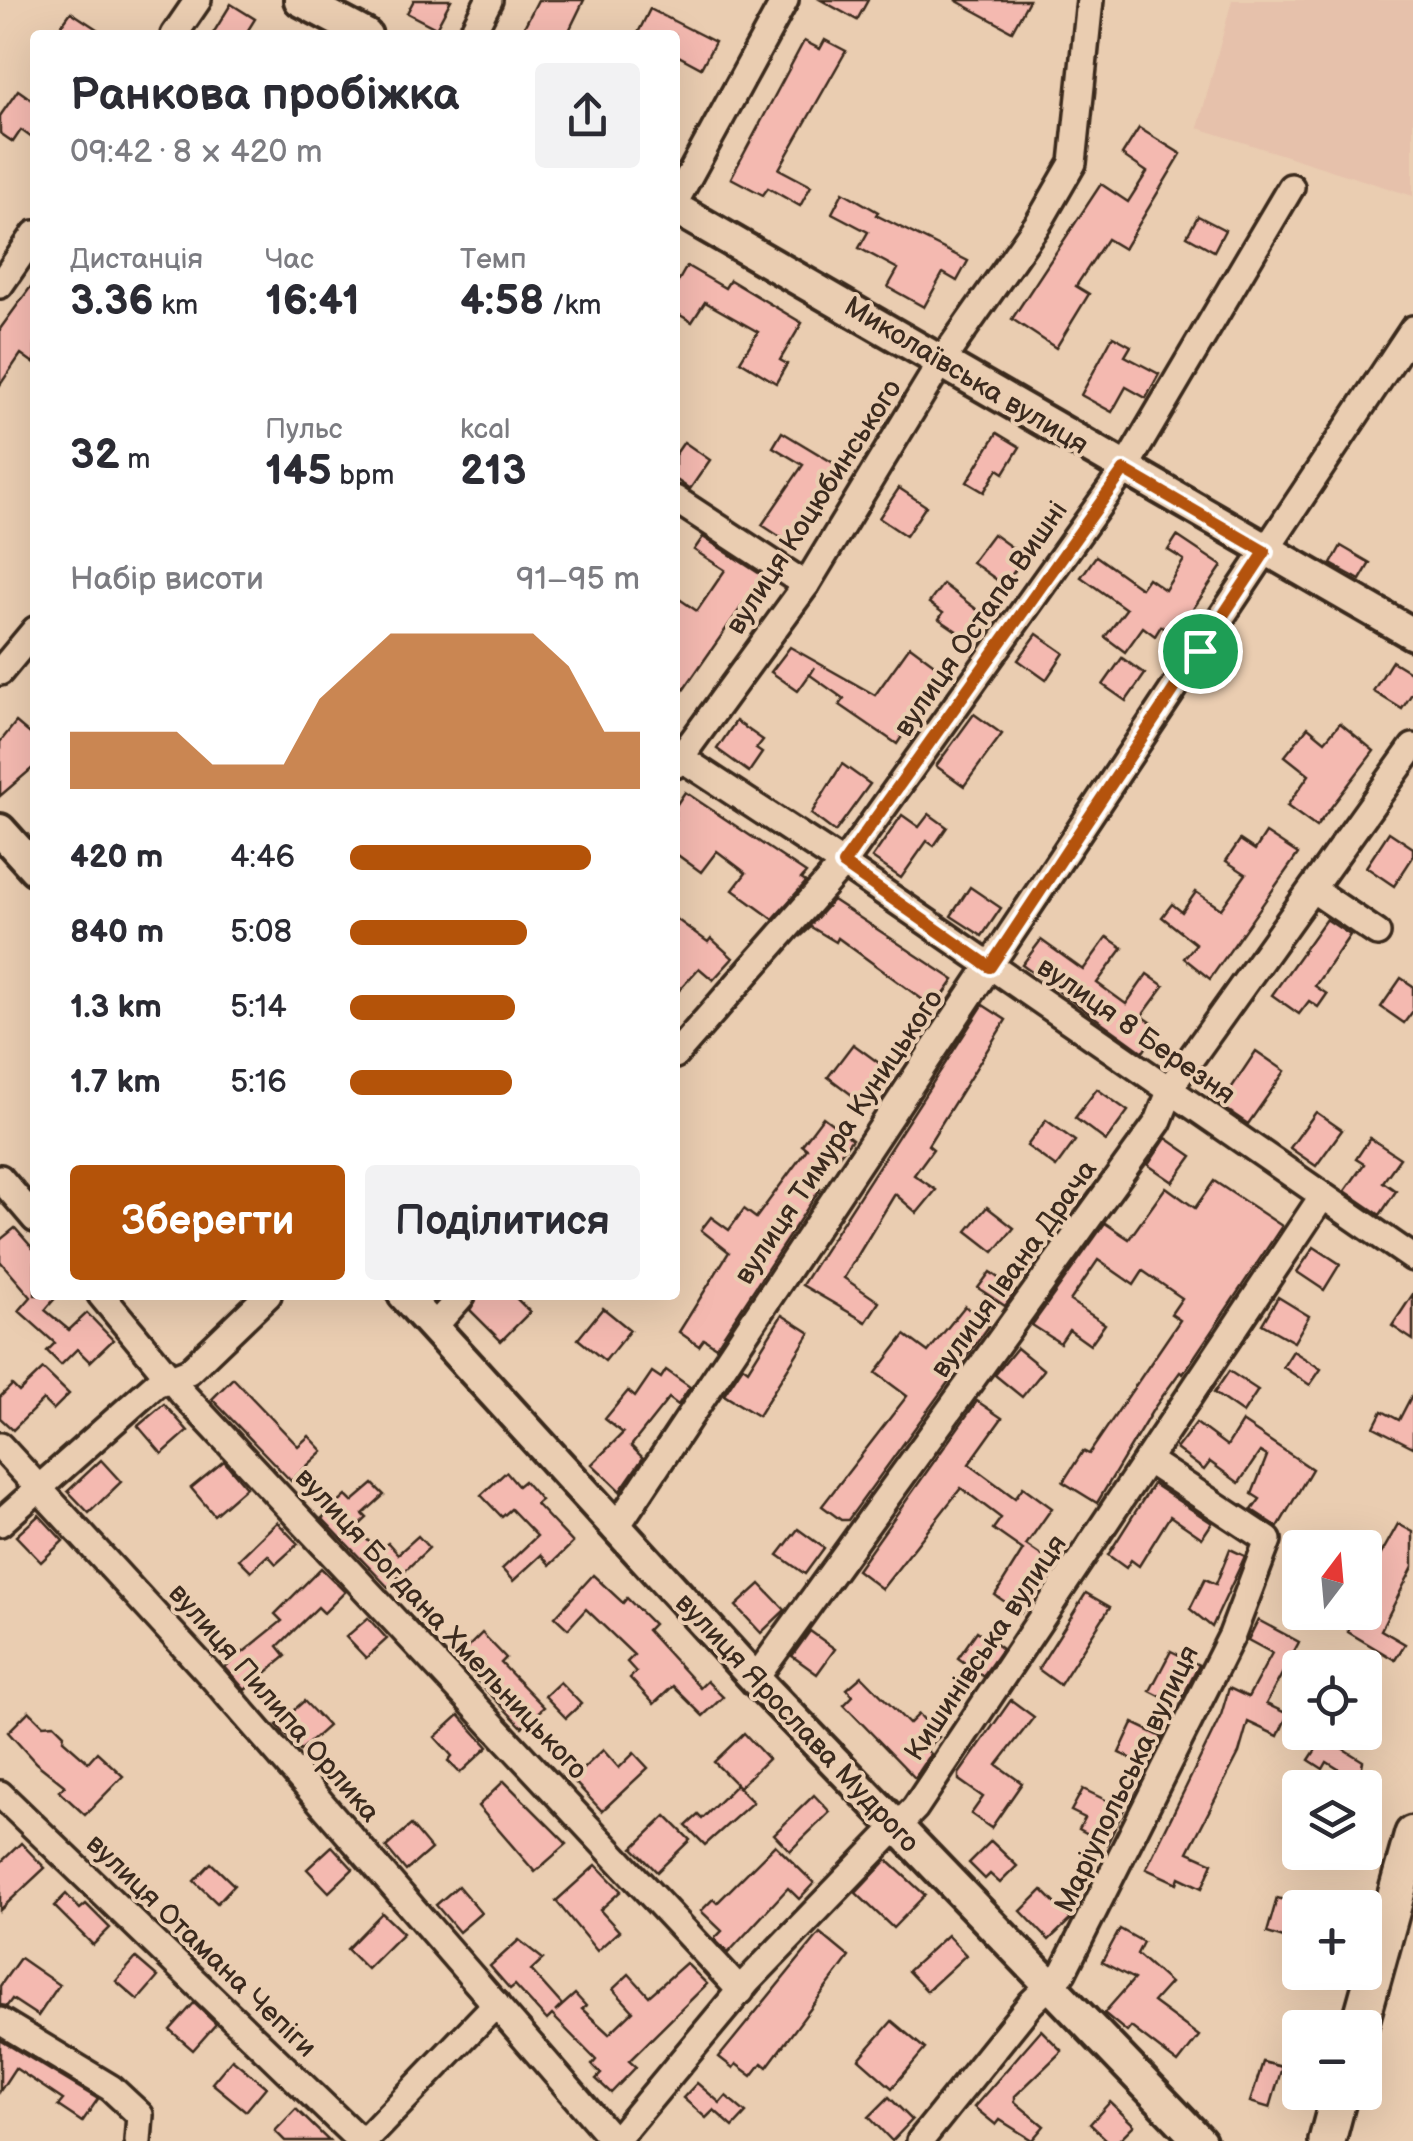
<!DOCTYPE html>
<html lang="uk">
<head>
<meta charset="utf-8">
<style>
  :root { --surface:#fff; --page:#f2f2f3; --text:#2b2b33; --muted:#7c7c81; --accent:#b45309 }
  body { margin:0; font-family:"Balsamiq Sans",sans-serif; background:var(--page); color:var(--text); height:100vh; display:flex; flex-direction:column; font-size:38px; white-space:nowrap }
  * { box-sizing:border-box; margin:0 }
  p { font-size:32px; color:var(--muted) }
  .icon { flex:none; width:55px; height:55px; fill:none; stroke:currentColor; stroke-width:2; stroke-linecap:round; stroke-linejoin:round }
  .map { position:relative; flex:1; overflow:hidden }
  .panel { position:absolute; left:30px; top:30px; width:650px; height:1270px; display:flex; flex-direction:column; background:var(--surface); border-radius:10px; box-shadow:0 10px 40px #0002 }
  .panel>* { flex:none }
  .needle { width:65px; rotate:16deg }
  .fabs { position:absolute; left:1282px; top:1530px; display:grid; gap:20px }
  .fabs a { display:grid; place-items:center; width:100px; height:100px; border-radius:10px; background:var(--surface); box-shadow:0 10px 40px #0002; font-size:50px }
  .pin { position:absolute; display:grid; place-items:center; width:85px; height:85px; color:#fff; margin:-42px; border:5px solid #fff; border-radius:50%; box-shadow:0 2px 10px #0007 }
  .round { display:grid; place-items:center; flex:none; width:105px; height:105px; border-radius:10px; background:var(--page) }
  .overview { display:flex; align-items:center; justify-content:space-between; height:170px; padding:0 40px }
  h1 { font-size:45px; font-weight:600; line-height:75px }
  .stats { display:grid; grid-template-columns:repeat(3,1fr); gap:15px; height:170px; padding:10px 40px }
  .stats div { display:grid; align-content:center }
  .stats b { font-size:42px; font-weight:600 }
  .stats small { font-size:28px; font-weight:400 }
  .stats p { font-size:28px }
  .chart { height:280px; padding:20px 40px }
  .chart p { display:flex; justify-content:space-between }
  .chart svg { width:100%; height:180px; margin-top:10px; fill:var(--accent); opacity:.7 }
  .action { display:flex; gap:20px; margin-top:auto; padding:20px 40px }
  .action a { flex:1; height:115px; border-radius:10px; background:var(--accent); color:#fff; font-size:40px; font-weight:600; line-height:115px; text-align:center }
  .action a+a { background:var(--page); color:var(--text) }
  ul { padding:0 40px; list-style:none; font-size:32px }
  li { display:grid; grid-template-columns:160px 120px 1fr; align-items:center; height:75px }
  li i { height:25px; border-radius:12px; background:var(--accent) }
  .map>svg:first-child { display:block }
</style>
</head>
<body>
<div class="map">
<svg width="1413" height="2141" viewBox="0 0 1413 2141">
  <rect width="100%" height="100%" fill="#eacdb1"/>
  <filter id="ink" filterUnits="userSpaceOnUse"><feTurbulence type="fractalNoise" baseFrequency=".01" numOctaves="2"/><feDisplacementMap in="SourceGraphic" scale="20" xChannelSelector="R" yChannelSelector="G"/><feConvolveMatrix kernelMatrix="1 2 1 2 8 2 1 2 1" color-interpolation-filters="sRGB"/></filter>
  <g filter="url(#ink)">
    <polygon fill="#e6c1ab" points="1232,0 1413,0 1413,196 1198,128"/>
    <g fill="#f4b9b0" stroke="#3b2a1e" stroke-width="2.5">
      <polygon points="414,0 451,0 436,28 407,13"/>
      <polygon points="538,0 584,0 567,35 520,35"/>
      <polygon points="821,0 868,0 857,20"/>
      <polygon points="955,0 1029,0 1012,31"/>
      <polygon points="231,4 255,19 245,35 212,35"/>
      <polygon points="650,9 715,42 701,68 675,54 675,35 637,35"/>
      <polygon points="71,12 106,35 71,35 60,27"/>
      <polygon points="825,40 846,51 779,169 811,186 800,206 768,188 763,195 731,178 804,41 820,49"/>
      <polygon points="18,90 35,102 35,140 21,130 13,142 0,133 0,116"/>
      <polygon points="1139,128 1181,154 1124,249 1107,239 1076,286 1089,294 1056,348 1012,319 1101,184 1128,202 1147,172 1122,155"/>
      <polygon points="843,192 878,212 876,215 968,261 957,281 943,273 924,307 888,287 898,269 859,248 868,232 832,213"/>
      <polygon points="1198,216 1225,230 1214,251 1187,236"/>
      <polygon points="687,266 725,288 730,280 802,323 780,360 787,364 776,383 740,361 758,332 705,302 692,322 675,312 675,287"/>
      <polygon points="35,281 35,364 21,354 0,385 0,329"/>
      <polygon points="1113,336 1131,346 1125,356 1159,374 1146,398 1126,387 1112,412 1081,395"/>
      <polygon points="782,432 840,467 788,542 762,525 803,465 773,447"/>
      <polygon points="997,433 1020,447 1004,473 998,469 984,492 967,482"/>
      <polygon points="684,442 710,460 690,489 675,479 675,455"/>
      <polygon points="899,488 926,506 906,536 879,518"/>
      <polygon points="993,534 1025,557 1004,585 972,562"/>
      <polygon points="1177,536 1222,566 1175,636 1161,626 1155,636 1143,627 1125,652 1105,637 1126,609 1081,577 1096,556 1141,588 1148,578 1165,590 1184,560 1168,550"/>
      <polygon points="703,537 763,576 675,702 675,596 697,611 725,570 694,550"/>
      <polygon points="1341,546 1370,563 1360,580 1331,564"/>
      <polygon points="943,584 984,615 967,638 939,619 943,613 929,603"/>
      <polygon points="1037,634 1064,653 1046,680 1018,660"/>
      <polygon points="910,646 941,669 908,717 913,720 897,744 840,705 844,699 810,675 815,667 798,691 771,672 790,647 875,695"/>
      <polygon points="1122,658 1145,674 1126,701 1103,685"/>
      <polygon points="1392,661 1413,674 1413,692 1402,709 1373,691"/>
      <polygon points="974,714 1002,734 964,786 936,766"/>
      <polygon points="736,721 763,740 756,749 762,753 749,772 717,749"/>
      <polygon points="16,722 35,738 35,766 0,796 0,742"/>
      <polygon points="1340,723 1374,751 1316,827 1287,806 1309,775 1285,756 1308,727 1325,741"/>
      <polygon points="842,764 870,784 835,832 811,814"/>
      <polygon points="685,792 806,873 801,879 806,882 773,919 733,890 746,873 717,851 701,872 675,853 675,807"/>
      <polygon points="929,814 947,827 934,846 927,841 901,878 872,858 902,815 919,827"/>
      <polygon points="1389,832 1413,848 1413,857 1394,886 1366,867"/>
      <polygon points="1266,833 1298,854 1210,979 1184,958 1196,944 1162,917 1172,904 1182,912 1196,892 1221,909 1246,874 1226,861 1240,840 1255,850"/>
      <polygon points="970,887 1001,908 982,936 951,916"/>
      <polygon points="833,900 954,980 934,1008 838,938 836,942 811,927 800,937"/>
      <polygon points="675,918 708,942 711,938 733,958 713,980 699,968 675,995"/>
      <polygon points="1326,919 1350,935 1315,986 1327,994 1318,1007 1309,1001 1299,1014 1272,995"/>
      <polygon points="1107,937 1123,948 1097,983 1126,1004 1147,974 1164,986 1142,1016 1160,1028 1143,1052 1022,965 1041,940 1083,970"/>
      <polygon points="1401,978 1413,986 1413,1011 1404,1023 1381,1007"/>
      <polygon points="983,1005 1006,1020 928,1145 933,1149 914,1175 936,1190 917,1213 895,1194 844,1278 879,1302 866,1322 802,1285"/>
      <polygon points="853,1044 894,1074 868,1107 828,1077"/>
      <polygon points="1256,1051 1285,1071 1248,1124 1220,1105"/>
      <polygon points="1097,1089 1128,1111 1106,1141 1075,1118"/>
      <polygon points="1316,1112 1342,1130 1316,1166 1290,1148"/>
      <polygon points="823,1117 852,1139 837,1158 828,1151 807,1180 820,1189 716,1347 704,1339 699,1346 679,1332 729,1252 701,1230 711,1217 729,1230 744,1209 756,1218 807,1149 802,1145"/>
      <polygon points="1046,1120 1075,1141 1056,1167 1027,1146"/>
      <polygon points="1166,1138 1192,1156 1173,1182 1148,1165"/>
      <polygon points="1370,1138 1400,1158 1383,1182 1396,1191 1380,1215 1345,1191 1364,1164 1356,1159"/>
      <polygon points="1214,1181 1282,1226 1183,1374 1180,1372 1154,1408 1097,1503 1063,1482 1083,1451 1089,1454 1180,1320 1171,1314 1182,1298 1143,1271 1134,1285 1098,1260 1070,1301 1105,1324 1090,1345 1069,1330 1060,1343 1032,1325 1105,1223 1129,1239 1166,1187 1195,1208"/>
      <polygon points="987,1207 1014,1228 994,1252 967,1231"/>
      <polygon points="15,1228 35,1251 35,1295 58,1295 45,1310 69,1330 87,1313 113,1340 90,1362 77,1349 61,1365 47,1351 55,1343 19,1311 31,1297 0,1261 0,1240"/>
      <polygon points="1314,1247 1340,1264 1324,1290 1297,1272"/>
      <polygon points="990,1272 1016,1291 1005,1306 978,1288"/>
      <polygon points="1413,1294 1413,1340 1392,1326"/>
      <polygon points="479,1295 513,1295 530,1312 501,1341 470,1310"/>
      <polygon points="1278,1297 1309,1316 1294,1342 1262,1324"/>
      <polygon points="965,1306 989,1326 848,1520 841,1520 822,1506 907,1396 876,1373 905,1335 928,1352"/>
      <polygon points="603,1308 630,1330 605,1361 578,1339"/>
      <polygon points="782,1315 810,1333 758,1416 724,1395 743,1366 748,1370"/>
      <polygon points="1017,1348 1044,1370 1022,1397 995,1375"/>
      <polygon points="1293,1351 1321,1369 1310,1385 1283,1367"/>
      <polygon points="43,1369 69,1394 53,1410 43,1400 13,1430 0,1418 0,1397 12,1385 19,1392"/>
      <polygon points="666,1370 690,1387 678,1405 669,1398 631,1446 643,1458 620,1491 592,1464 623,1433 605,1419 628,1391 635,1397 652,1372 661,1378"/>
      <polygon points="1229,1371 1258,1390 1243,1413 1214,1393"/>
      <polygon points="233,1378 298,1446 309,1436 323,1451 291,1481 212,1399"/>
      <polygon points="1413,1393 1413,1447 1374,1427 1382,1411 1399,1420"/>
      <polygon points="977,1401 1002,1418 969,1464 1015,1498 1023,1487 1052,1508 1026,1545 1051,1562 1021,1613 995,1595 1023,1550 993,1529 1001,1518 961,1488 882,1589 857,1570"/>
      <polygon points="164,1404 188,1431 162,1454 138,1426"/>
      <polygon points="1242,1422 1312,1469 1278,1527 1252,1510 1260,1499 1252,1494 1267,1456 1260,1452 1239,1483 1210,1462 1204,1470 1176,1449 1196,1423 1227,1446"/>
      <polygon points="101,1460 121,1482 89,1513 68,1491"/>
      <polygon points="224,1461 246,1487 214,1515 191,1488"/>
      <polygon points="506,1472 518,1486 524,1481 541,1500 536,1504 573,1543 550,1565 541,1555 513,1581 502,1569 537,1536 511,1509 502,1517 481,1495"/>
      <polygon points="373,1484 384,1495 363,1514 367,1518 356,1528 378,1551 388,1543 398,1554 418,1536 429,1548 388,1587 322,1518 346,1496 352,1502"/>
      <polygon points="1153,1484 1212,1523 1202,1538 1170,1516 1139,1566 1131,1560 1126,1568 1108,1555"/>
      <polygon points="39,1515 63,1541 41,1562 16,1536"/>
      <polygon points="277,1522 298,1544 276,1564 268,1555 251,1571 239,1559"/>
      <polygon points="1398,1524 1413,1532 1413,1567 1381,1630 1405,1644 1395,1660 1348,1632 1348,1625 1356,1612 1365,1612 1365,1560 1375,1565"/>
      <polygon points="798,1529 824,1548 805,1574 778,1555"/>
      <polygon points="1230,1549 1245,1556 1212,1627 1190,1609 1205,1579 1216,1584"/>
      <polygon points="321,1568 345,1592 324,1613 318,1607 278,1646 286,1656 245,1690 225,1667 282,1621 275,1614"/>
      <polygon points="593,1575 623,1603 627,1598 653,1624 647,1630 700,1688 707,1681 723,1697 703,1716 673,1686 654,1704 630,1678 636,1672 627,1662 634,1655 586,1609 568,1629 555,1617"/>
      <polygon points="760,1584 785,1610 761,1633 736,1606"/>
      <polygon points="1086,1593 1110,1607 1060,1685 1038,1669"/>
      <polygon points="368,1618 387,1639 366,1658 346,1637"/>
      <polygon points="1258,1620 1299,1642 1266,1704 1288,1714 1278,1736 1248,1722 1239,1753 1188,1852 1213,1863 1202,1888 1179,1877 1177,1883 1146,1869 1221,1715 1229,1688 1248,1697 1272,1653 1248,1640"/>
      <polygon points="810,1631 835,1649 817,1674 792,1656"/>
      <polygon points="977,1631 1002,1649 983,1676 958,1658"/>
      <polygon points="482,1633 506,1658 501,1663 544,1707 522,1727 456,1659"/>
      <polygon points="1171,1651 1199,1665 1183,1696 1177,1693 1172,1702 1150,1691"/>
      <polygon points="862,1676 909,1724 919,1714 939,1737 926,1749 931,1754 915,1778 844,1705 853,1696 847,1689"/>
      <polygon points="560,1682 581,1704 566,1718 545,1696"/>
      <polygon points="1011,1700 1034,1717 997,1765 1022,1783 991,1828 971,1814 983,1797 959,1780 959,1774"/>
      <polygon points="304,1701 328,1726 300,1751 277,1725"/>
      <polygon points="29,1711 43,1725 54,1724 64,1734 63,1740 88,1762 97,1752 123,1776 85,1815 59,1791 65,1786 36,1763 8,1732"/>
      <polygon points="459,1715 488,1747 460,1773 448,1761 452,1756 435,1737"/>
      <polygon points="1133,1723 1162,1737 1151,1759 1142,1755 1139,1762 1119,1753"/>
      <polygon points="744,1733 768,1759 739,1787 714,1762"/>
      <polygon points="1324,1737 1363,1761 1359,1782 1327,1762 1323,1769 1309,1760"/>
      <polygon points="603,1750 619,1768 634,1753 648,1768 602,1811 572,1779"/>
      <polygon points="504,1781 567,1844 535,1872 478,1806"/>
      <polygon points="736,1785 753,1802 705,1845 686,1826 698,1815 702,1819"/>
      <polygon points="1083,1789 1124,1809 1107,1844 1079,1829 1085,1818 1071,1811"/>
      <polygon points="814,1795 830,1812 790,1851 774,1834"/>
      <polygon points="666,1816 690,1840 657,1872 633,1848"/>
      <polygon points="411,1825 431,1849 406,1871 386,1847"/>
      <polygon points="991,1841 1017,1866 1000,1883 990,1874 985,1879 969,1863"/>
      <polygon points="21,1843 45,1868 0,1910 0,1863"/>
      <polygon points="775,1845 814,1883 799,1899 788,1888 728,1953 714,1939 722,1931 701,1911 713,1899 717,1903"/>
      <polygon points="332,1846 353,1869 329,1892 307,1869"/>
      <polygon points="887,1860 925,1895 893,1928 856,1893"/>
      <polygon points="211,1863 234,1885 217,1903 194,1881"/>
      <polygon points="596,1865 621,1891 600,1910 619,1931 597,1951 556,1901"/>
      <polygon points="458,1886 481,1913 459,1932 436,1905"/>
      <polygon points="1042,1890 1071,1919 1049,1940 1021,1911"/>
      <polygon points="66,1894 80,1909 86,1904 110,1928 93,1945 54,1906"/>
      <polygon points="1277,1898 1300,1904 1300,1943 1267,1933"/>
      <polygon points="382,1913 403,1933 367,1969 347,1949"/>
      <polygon points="1120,1929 1143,1942 1137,1954 1170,1983 1153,2002 1199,2036 1178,2063 1131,2027 1127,2032 1104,2013 1134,1979 1102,1962"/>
      <polygon points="820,1933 849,1957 767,2067 762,2063 752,2076 736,2064 733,2068 719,2057"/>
      <polygon points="947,1935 966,1955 927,1991 908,1971"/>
      <polygon points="519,1940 543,1959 531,1970 562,2005 555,2012 575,1994 586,2006 582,2009 609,2034 633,2011 613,1989 629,1974 649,1996 686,1963 707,1984 629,2061 636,2067 611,2093 596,2079 601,2074 592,2065 596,2060 552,2015 547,2020 515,1985 510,1989 490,1966"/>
      <polygon points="20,1958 59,1985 38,2016 12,1999 7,2006 0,2005 0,1986"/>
      <polygon points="136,1958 158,1977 138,2000 116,1981"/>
      <polygon points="194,2003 216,2024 193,2050 170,2030"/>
      <polygon points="892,2021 925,2049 892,2088 859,2059"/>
      <polygon points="1041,2030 1062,2051 1015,2096 1015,2102 1044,2126 1032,2140 1000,2120 996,2125 974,2107"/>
      <polygon points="0,2040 98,2099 82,2122 58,2106 63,2100 15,2068 0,2091"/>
      <polygon points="232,2059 266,2087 246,2111 212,2083"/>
      <polygon points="1263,2062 1282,2067 1270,2108 1250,2102"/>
      <polygon points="697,2083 720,2103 726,2096 746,2113 733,2127 714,2110 706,2118 683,2098"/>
      <polygon points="889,2097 912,2120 892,2141 869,2117"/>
      <polygon points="1110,2102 1134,2125 1118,2141 1108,2141 1090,2124"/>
      <polygon points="296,2109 329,2141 285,2141 275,2131"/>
    </g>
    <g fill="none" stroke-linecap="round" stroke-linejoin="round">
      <g stroke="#3b2a1e" stroke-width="32">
        <g id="minor">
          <polyline points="174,35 198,0"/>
          <polyline points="471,35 489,0"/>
          <polyline points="675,202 785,0"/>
          <polyline points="0,285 35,234"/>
          <polyline points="675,499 806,585"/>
          <polyline points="0,672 35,630"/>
          <polyline points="675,754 843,864 1413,1258"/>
          <polyline points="675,765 806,585 943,359 1039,222 1073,163 1090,0"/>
          <polyline points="1312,889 1377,933"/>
          <polyline points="675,1055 843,864 1124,470 1291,187"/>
          <polyline points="0,1178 35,1219"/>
          <polyline points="101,1295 183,1394 741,1991"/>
          <polyline points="433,1328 462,1295"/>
          <polyline points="0,1446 214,1679 614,2141"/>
          <polyline points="0,1523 156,1384 189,1371 268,1295"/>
          <polyline points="615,1529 1413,329"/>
          <polyline points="755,1679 1158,1122 1174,1082 1413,747"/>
          <polyline points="0,1794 355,2136"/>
          <polyline points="0,2021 111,2088 140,2115 138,2141"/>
          <polyline points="355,2136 367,2138 496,2004"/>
          <polyline points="615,2141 748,1981 915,1808 1322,1197"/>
          <polyline points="920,2141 1031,2003 1063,1972 1232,1635 1268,1540 1147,1460"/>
        </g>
      </g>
      <g stroke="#3b2a1e" stroke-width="38">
        <g id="tertiary">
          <polyline points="300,0 366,35"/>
          <polyline points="675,208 1413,634"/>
          <polyline points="0,830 35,869"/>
          <polyline points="404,1295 755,1679 1200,2141"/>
        </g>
      </g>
      <g stroke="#3b2a1e" stroke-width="42">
        <g id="secondary">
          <polyline points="1359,2028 1413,1834"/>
          <polyline points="1327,2141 1340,2092"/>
        </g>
      </g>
      <use href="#minor" stroke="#eacdb1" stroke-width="25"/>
      <use href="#tertiary" stroke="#eacdb1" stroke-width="30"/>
      <use href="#secondary" stroke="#eacdb1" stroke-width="35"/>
    </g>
  </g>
  <g fill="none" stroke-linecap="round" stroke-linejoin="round" filter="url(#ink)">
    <g stroke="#fff" stroke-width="20">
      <polygon id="route" points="1124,470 1265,552 990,967 843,864"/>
    </g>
    <use href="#route" stroke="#b45309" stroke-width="12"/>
  </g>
  <g text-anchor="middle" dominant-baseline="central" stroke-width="8" stroke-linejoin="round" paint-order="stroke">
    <g font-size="28" fill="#3b2a1e" stroke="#eacdb1">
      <text transform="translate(966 376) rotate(31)">Миколаївська вулиця</text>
      <text transform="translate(814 507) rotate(-57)">вулиця Коцюбинського</text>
      <text transform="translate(981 619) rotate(-55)">вулиця Остапа Вишні</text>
      <text transform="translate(1136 1031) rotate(35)">вулиця 8 Березня</text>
      <text transform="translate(839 1137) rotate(-56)">вулиця Тимура Куницького</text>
      <text transform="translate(1014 1269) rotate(-54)">вулиця Івана Драча</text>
      <text transform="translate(441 1624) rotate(47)">вулиця Богдана Хмельницького</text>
      <text transform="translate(986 1648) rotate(-56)">Кишинівська вулиця</text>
      <text transform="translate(274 1703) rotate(49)">вулиця Пилипа Орлика</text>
      <text transform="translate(797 1723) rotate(47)">вулиця Ярослава Мудрого</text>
      <text transform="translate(1127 1779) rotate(-64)">Маріупольська вулиця</text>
      <text transform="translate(201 1946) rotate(44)">вулиця Отамана Чепіги</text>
    </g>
  </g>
</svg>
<div class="fabs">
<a><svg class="needle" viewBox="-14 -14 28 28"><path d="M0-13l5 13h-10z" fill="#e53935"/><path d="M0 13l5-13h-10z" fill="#7c7c81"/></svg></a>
<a><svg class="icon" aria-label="locate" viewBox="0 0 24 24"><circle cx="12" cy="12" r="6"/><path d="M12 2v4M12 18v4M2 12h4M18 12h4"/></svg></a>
<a><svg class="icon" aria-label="layers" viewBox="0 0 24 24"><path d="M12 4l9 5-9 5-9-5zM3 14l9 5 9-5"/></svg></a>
<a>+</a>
<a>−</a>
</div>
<div class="pin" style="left:1200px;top:651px;background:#1e9e55"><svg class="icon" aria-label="arrive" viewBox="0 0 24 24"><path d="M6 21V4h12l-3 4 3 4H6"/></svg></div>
<section class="panel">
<div class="overview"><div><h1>Ранкова пробіжка</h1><p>09:42 · 8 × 420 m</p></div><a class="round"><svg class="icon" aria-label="share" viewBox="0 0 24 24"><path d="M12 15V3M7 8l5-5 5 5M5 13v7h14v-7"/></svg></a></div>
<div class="stats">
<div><p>Дистанція</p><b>3.36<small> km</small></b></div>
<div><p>Час</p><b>16:41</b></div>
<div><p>Темп</p><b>4:58<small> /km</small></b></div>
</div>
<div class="stats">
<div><b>32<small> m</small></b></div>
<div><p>Пульс</p><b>145<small> bpm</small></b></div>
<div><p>kcal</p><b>213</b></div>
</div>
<div class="chart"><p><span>Набір висоти</span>91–95 m</p>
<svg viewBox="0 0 160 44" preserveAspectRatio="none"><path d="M0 44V30L10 30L20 30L30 30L40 38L50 38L60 38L70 22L80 14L90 6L100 6L110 6L120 6L130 6L140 14L150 30L160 30V44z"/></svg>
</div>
<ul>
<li><b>420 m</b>4:46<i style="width:83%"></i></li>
<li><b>840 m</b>5:08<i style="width:61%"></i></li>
<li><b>1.3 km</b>5:14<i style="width:57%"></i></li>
<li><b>1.7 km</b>5:16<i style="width:56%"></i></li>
</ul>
<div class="action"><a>Зберегти</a><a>Поділитися</a></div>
</section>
</div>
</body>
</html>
